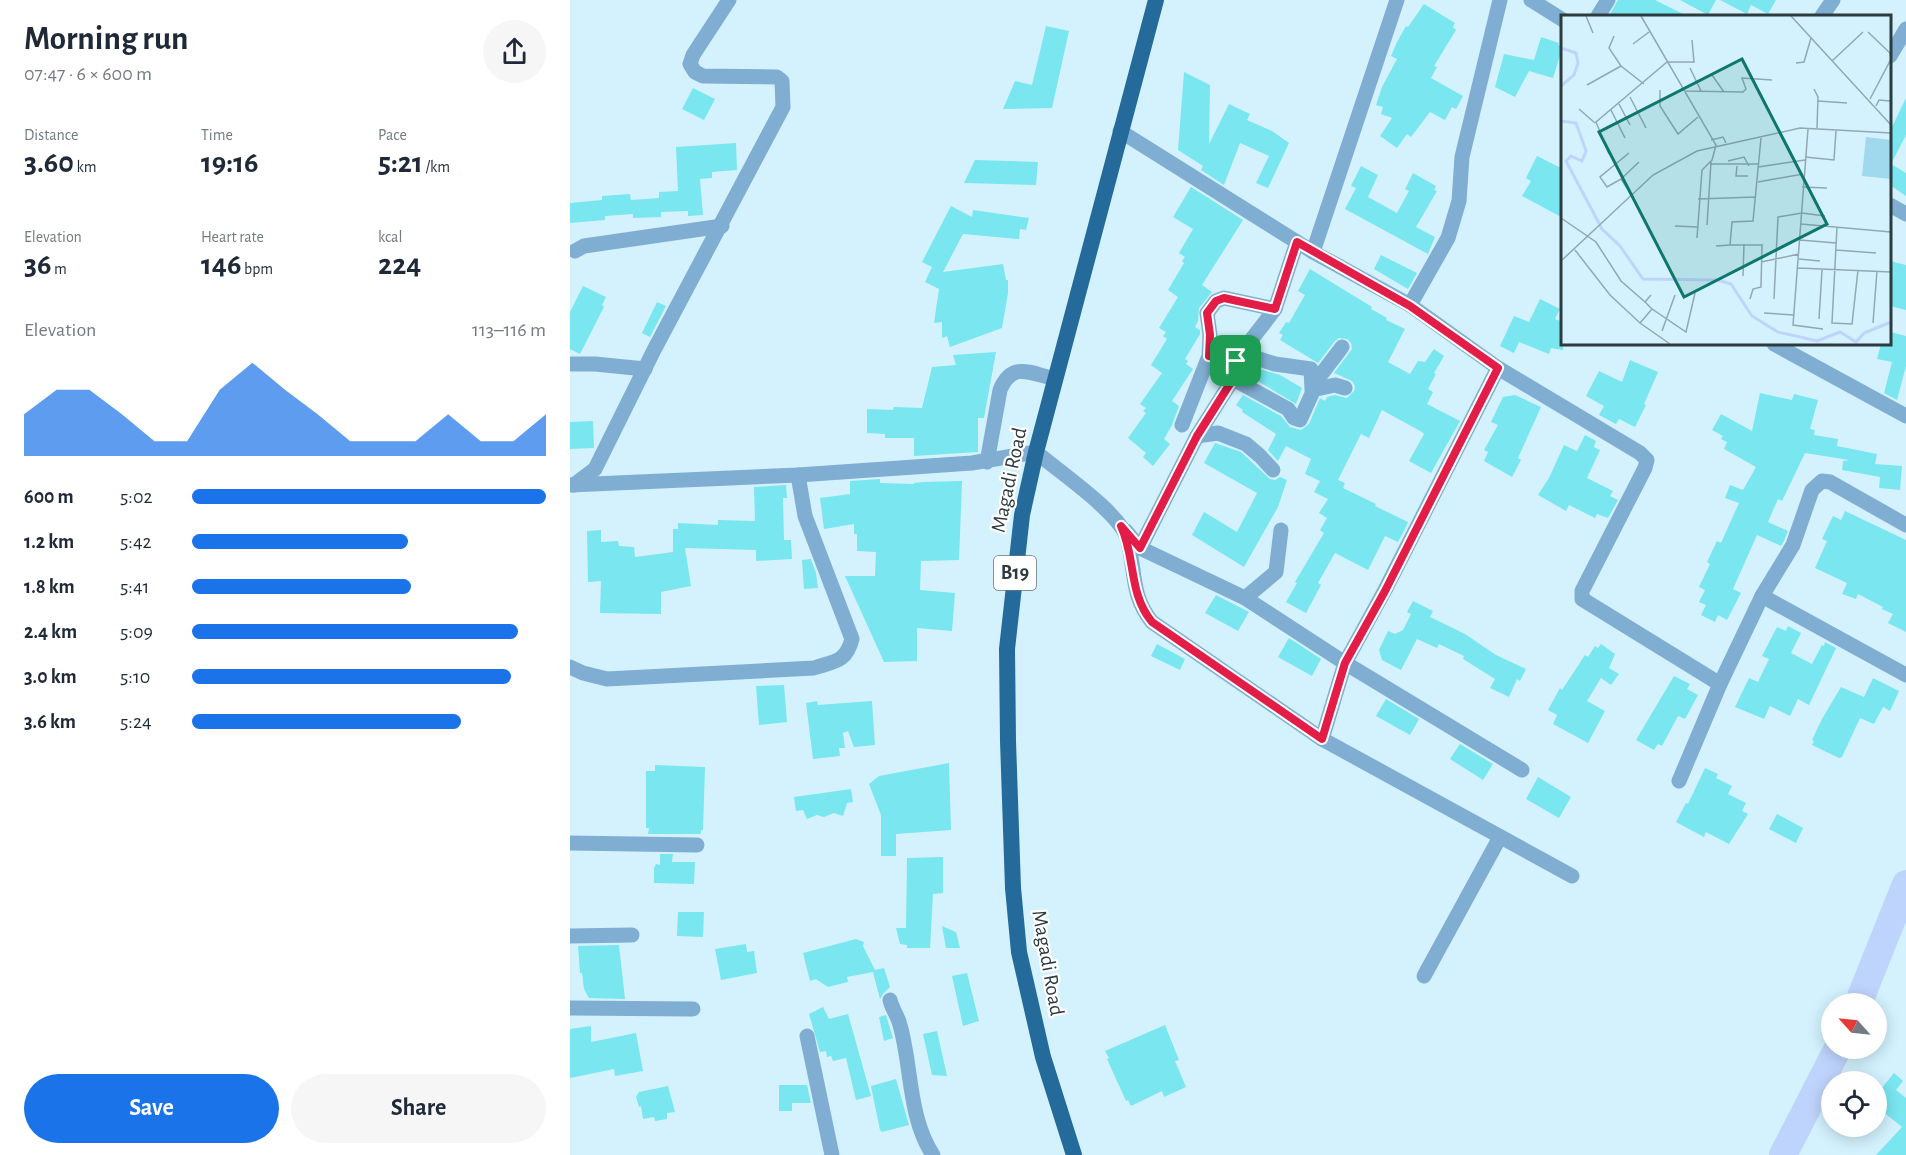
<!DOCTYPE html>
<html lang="en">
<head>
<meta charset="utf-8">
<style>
  :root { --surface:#fff; --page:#f6f6f7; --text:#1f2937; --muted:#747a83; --accent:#1a73e8 }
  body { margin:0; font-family:"Alegreya Sans",sans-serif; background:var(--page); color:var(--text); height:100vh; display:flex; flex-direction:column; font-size:22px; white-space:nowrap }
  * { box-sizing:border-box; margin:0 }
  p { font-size:20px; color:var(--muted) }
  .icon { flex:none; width:33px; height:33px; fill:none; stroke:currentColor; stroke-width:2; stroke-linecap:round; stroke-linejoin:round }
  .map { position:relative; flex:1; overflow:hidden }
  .sheet { display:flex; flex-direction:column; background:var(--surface); width:570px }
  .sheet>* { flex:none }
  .needle { width:39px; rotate:297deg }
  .tools { position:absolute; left:1251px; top:993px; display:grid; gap:12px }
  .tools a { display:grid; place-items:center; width:66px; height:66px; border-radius:50%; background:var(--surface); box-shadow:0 3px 15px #0003; font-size:30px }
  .pin { position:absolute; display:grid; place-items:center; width:51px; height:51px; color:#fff; margin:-26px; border-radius:12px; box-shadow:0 3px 9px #0006 }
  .round { display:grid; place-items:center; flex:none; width:63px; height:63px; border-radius:32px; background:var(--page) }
  .head { display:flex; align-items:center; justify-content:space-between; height:102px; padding:0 24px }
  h1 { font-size:33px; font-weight:600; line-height:45px }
  .metrics { display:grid; grid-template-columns:repeat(3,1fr); gap:9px; height:102px; padding:6px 24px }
  .metrics div { display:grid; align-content:center }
  .metrics b { font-size:30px; font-weight:600 }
  .metrics small { font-size:16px; font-weight:400 }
  .metrics p { font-size:16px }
  .chart { height:168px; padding:12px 24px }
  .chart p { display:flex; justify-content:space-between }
  .chart svg { width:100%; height:108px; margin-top:6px; fill:var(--accent); opacity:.7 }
  .primary-button { display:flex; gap:12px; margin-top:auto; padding:12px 24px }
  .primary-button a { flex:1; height:69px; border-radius:36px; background:var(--accent); color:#fff; font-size:24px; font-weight:600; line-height:69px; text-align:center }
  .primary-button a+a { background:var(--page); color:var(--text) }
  ul { padding:0 24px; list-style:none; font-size:20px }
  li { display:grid; grid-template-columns:96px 72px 1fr; align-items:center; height:45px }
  li i { height:15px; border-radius:8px; background:var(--accent) }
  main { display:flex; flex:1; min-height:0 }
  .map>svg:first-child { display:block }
</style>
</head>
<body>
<main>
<section class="sheet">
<div class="head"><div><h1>Morning run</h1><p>07:47 · 6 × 600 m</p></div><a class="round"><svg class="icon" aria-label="share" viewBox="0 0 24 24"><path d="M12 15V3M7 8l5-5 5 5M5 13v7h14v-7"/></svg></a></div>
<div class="metrics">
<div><p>Distance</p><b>3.60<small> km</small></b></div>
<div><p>Time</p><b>19:16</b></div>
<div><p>Pace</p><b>5:21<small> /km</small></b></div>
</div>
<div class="metrics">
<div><p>Elevation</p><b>36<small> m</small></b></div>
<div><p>Heart rate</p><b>146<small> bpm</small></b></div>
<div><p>kcal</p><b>224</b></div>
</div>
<div class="chart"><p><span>Elevation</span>113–116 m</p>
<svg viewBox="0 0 160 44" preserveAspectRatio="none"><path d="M0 44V27L10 17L20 17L30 27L40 38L50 38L60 17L70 6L80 17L90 27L100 38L110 38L120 38L130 27L140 38L150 38L160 27V44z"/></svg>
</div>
<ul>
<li><b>600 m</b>5:02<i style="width:100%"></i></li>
<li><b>1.2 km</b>5:42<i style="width:61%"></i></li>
<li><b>1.8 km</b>5:41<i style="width:62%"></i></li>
<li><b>2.4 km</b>5:09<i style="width:92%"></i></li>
<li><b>3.0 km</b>5:10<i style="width:90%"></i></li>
<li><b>3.6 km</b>5:24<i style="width:76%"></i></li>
</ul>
<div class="primary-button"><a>Save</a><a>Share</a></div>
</section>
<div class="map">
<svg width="1336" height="1155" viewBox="0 0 1336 1155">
  <rect width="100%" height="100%" fill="#d3f2fe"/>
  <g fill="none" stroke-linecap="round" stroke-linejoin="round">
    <g stroke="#bfd4fc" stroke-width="28">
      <polyline points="1288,1004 1336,884"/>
      <polyline points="1213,1155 1268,1048"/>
    </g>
  </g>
  <g fill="#79e6f0">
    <polygon points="1048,0 1085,0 1117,16 1039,16"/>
    <polygon points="1110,0 1146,0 1138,15"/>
    <polygon points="1150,0 1206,0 1198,14 1181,5 1177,14"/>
    <polygon points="854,4 885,23 883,27 886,30 864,66 867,67 861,78 893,96 886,109 882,107 875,120 860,112 841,137 837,134 827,148 810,136 822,118 811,114 813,107 806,105 812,87 827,59 821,56 827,42 836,26 838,27"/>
    <polygon points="476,26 499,31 482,108 433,109 445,81 462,85"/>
    <polygon points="971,37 989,43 988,45 993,46 983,78 959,71 945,97 925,87 934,54 964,60"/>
    <polygon points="614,72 640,85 639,144 659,104 680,114 677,120 702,131 719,143 698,188 686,183 699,156 670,143 654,185 631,170 633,166 608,150"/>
    <polygon points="123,88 145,99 134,120 112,109"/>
    <polygon points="1336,98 1336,135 1321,164 1336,173 1336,196 1320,185 1320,131"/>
    <polygon points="166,143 167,170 142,172 142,178 130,179 133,215 118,216 118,211 91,212 91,217 63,218 63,214 35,216 35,220 0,223 0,203 32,200 32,196 60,194 61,200 89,198 89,192 108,191 106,147"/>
    <polygon points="967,156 993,169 993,218 952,196 961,181 956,178"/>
    <polygon points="405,160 468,162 466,185 394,183"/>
    <polygon points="791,166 808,175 798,197 827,213 839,191 835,189 843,173 866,186 864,190 867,191 846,227 865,237 858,254 775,209 786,188 781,186"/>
    <polygon points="621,187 673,220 632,285 642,292 629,308 628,321 625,327 630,330 630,334 615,359 618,361 616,364 623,369 602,401 609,406 602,425 594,439 600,444 583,466 573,457 576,453 558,438 576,413 573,411 576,408 570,404 592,373 581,365 597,339 593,336 596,332 589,328 608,297 598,290 614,263 612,261 615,257 609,253 623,229 603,217"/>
    <polygon points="381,206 402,217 403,210 459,218 456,230 450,229 449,239 393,234 373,272 433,264 436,280 438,280 438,293 432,328 380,347 377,336 372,338 372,322 364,323 369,289 355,282 362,267 352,262"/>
    <polygon points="811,255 847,273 838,289 804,269"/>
    <polygon points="1320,261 1336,265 1336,310 1320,306"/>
    <polygon points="740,269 802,307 801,309 817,318 816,320 835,329 818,362 840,374 848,361 855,362 864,349 874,356 864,373 866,374 858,389 863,392 857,404 890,421 861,473 839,461 854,434 852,432 812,410 799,438 791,434 768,480 775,483 773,488 806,504 805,506 838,522 837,525 828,542 815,536 798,570 765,553 748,583 751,585 736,613 716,602 727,583 725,582 754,533 750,530 757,518 749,513 758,499 744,492 750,481 735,474 741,459 716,446 708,461 698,450 706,434 672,412 673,410 666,405 673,395 711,416 720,427 731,430 739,424 750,398 755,401 757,397 765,395 777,398 784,391 785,386 782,381 764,373 782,349 781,343 777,339 769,338 765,341 748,363 710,340 713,335 709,333 716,322 719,323 735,295 728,291"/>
    <polygon points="13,286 36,297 32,305 34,307 10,354 0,349 0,312"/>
    <polygon points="970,299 990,309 985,319 993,322 993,350 981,348 979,354 949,342 944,353 930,346 944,316 959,322"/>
    <polygon points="87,302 96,306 80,337 72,333"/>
    <polygon points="1320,332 1336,336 1336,366 1327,400 1314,393 1322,362 1307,359 1311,344 1320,344"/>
    <polygon points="426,352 414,418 408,418 408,452 344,456 344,438 315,438 315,434 297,433 297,409 323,410 324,407 352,408 362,367 386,365 383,355"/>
    <polygon points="1060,360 1088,372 1074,404 1076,405 1065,427 1049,419 1046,424 1029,415 1034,406 1016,396 1029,371 1052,382"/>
    <polygon points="686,368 710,375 732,388 726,404 681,377"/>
    <polygon points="1190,393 1222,400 1224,394 1248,400 1240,429 1245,430 1244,435 1268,439 1267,446 1307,454 1305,464 1332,466 1330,490 1309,488 1310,477 1272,470 1273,461 1279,460 1235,453 1212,501 1208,499 1198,522 1218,531 1214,541 1211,546 1187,535 1163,589 1171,593 1157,620 1148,615 1145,622 1131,615 1136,605 1129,602 1135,590 1129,587 1140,564 1137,562 1147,541 1151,543 1169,503 1155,498 1160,485 1173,490 1186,467 1154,449 1157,442 1151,439 1153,436 1142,430 1151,414 1182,431"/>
    <polygon points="945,395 971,407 948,458 951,460 942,477 914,461 918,452 914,450 928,425 921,422 933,397"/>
    <polygon points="23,421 24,448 0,449 0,422"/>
    <polygon points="1015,435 1026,441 1024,447 1030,450 1017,478 1043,491 1040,496 1048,500 1038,518 1027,514 1025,518 999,505 996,511 968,495 979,478 994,445 1007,451"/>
    <polygon points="645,443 671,452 700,479 705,480 710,477 717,480 708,507 674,567 622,535 634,512 667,532 687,493 634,463"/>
    <polygon points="310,479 310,483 344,484 344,483 353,482 392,481 389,560 351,561 350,590 385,593 382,631 347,628 347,661 314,662 275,576 305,576 306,552 287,551 287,534 284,534 284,524 254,529 250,498 280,494 280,481"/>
    <polygon points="216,485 217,498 213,498 214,540 221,540 222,559 186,561 186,550 115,548 121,586 91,592 91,614 30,613 31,581 18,582 17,531 31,530 31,542 48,541 49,546 64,547 65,557 103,552 103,529 108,529 108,523 148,525 148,520 185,521 184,487"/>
    <polygon points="1275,511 1336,540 1336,632 1318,623 1323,614 1312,609 1313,607 1288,594 1286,599 1272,594 1277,583 1245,568 1257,541 1252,539 1263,516 1271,520"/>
    <polygon points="241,559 246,573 248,588 234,589 232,560"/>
    <polygon points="646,595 679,612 668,631 635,613"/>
    <polygon points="843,601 863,611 860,617 895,634 926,655 956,669 950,681 947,679 939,697 920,688 925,679 893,659 894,656 869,644 867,648 847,639 831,670 812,660 809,650 818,631 825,634 833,630 841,614 837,612"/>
    <polygon points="1218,626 1231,633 1221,653 1242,664 1252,645 1254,646 1255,642 1266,648 1239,705 1228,699 1220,716 1200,706 1194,719 1165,707 1179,678 1188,682 1199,659 1192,656 1207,627 1216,631"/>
    <polygon points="719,638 751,659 742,676 708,657"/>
    <polygon points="587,644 615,659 610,670 581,656"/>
    <polygon points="1031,644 1045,654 1039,668 1049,674 1041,685 1031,678 1017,701 1035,711 1018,743 983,724 987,715 978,710 990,688 992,690 1015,655 1018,657 1025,646 1028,648"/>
    <polygon points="1104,676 1120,684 1117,689 1128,695 1115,719 1108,716 1092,746 1088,744 1084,750 1066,740"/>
    <polygon points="1303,678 1329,691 1320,711 1313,707 1304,724 1290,718 1272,757 1269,758 1242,745 1244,741 1242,740 1252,719 1271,687 1294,697"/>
    <polygon points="214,685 217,722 189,725 186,686"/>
    <polygon points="816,699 849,719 840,735 806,716"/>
    <polygon points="247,701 248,705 302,701 305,745 284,747 278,731 273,733 275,748 269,748 270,756 243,759 236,703"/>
    <polygon points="890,744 923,764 913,780 880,759"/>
    <polygon points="379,763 381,830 326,834 326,856 311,856 311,815 299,784 309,776"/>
    <polygon points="85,765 135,767 133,830 131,830 131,834 78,834 79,828 76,828 76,771 85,771"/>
    <polygon points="1135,768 1148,774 1146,778 1162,786 1158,794 1176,803 1172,811 1178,814 1159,844 1136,832 1134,837 1106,822 1116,803 1118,804"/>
    <polygon points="968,777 1001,797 989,818 956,799"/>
    <polygon points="281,789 283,802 277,803 273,816 264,813 254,817 247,815 237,819 233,810 226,811 224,797"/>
    <polygon points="1207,814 1233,828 1226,843 1199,829"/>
    <polygon points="90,854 103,854 102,862 125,862 124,884 84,883 84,868 86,864 90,865"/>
    <polygon points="373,857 373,893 363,894 360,948 337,948 337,945 330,944 326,928 336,928 337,858"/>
    <polygon points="108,912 134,912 133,937 107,936"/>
    <polygon points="372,926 386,932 390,948 376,948"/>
    <polygon points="286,939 294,942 293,946 305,970 314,968 320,987 313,994 310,999 303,972 277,977 278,982 258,987 246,979 240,981 233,953"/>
    <polygon points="176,944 177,952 184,951 187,973 151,980 145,949"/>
    <polygon points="49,945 55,999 19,998 14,989 12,973 10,973 8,946"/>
    <polygon points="397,973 409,1021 393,1026 382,976"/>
    <polygon points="253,1007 259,1019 278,1014 301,1096 286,1100 276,1058 263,1061 261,1056 257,1057 256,1051 250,1052 239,1014"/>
    <polygon points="316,1015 323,1038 314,1041 309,1017"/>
    <polygon points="595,1025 609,1060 605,1061 616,1087 594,1097 592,1091 561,1106 558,1100 556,1101 537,1059 539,1058 535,1051"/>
    <polygon points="21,1026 21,1042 66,1033 73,1071 45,1076 44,1069 0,1078 0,1029"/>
    <polygon points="367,1031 377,1076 362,1075 353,1034"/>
    <polygon points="1324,1073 1333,1081 1326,1090 1336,1098 1336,1155 1306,1155 1332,1127 1306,1106 1306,1095"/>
    <polygon points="326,1079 339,1125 312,1132 310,1130 301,1086"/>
    <polygon points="209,1085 237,1085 241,1103 222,1103 222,1111 209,1111"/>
    <polygon points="98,1086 105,1112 97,1113 97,1119 85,1121 84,1117 73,1119 71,1106 69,1107 66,1097 69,1092"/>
  </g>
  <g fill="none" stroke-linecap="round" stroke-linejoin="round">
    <g stroke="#80aed2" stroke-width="15">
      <polyline points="961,0 993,20"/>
      <polyline points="1028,16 1038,0"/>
      <polyline points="1252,16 1263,0"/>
      <polyline points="1320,56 1336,29"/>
      <polyline points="550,131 743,252 840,305 928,368 1070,453 1077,460 1075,468 1012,591 1012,599 1150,684 1109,781"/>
      <polyline points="1320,205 1336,214"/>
      <polyline points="5,251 14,246 152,226"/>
      <polyline points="743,252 827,0"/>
      <polyline points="840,305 878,238 889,201 892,157 930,0"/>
      <polyline points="1204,344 1336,416"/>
      <polyline points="671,353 705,364 741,369 742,390 765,385 775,388"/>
      <polyline points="0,364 25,364 75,369"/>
      <polyline points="663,379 718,409 724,418 730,420 750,376 772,347"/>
      <polyline points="612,425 639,356 640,335 637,313 646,301 654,298 705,309"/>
      <polyline points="627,436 648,433 676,444 690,456 703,470"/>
      <path d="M 417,462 L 430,390 C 442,361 460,373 485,379"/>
      <path d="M 0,485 L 228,475 L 402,463 L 466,452 C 488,471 549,512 557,538 C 566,569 560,595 582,622 L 752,739 L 1002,876"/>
      <polyline points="4,485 25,469 84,350 213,107 212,81 207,77 133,76 125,72 120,64 123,55 159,0"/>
      <polyline points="556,531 570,548 675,598 775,663 952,770"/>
      <polyline points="570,548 627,436 663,379 666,361 671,353 705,309 727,242"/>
      <polyline points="1192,596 1336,675"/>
      <polyline points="675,598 706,572 711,530"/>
      <path d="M 0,667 L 13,673 L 37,679 L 244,668 C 265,661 276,662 282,639 L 235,516 L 228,475"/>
      <polyline points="1150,684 1192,596 1223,545 1242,490 1252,481 1260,482 1336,525"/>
      <polyline points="752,739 775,663 815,590 928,368"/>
      <polyline points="0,843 127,845"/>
      <polyline points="0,936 62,935"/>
      <polyline points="854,976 930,837"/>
      <path d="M 320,1000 C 322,1009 328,1016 330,1025 C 342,1067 338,1117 363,1155"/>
      <polyline points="0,1008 123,1009"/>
      <polyline points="237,1036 262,1155"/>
    </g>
    <polyline stroke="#246b9b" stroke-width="16" points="504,1155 473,1057 449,952 443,888 438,741 437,649 452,515 466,452 586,0"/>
  </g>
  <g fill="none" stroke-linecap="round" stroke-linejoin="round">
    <g stroke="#fff" stroke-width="12">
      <path id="route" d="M 727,242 L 840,306 L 928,368 L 815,591 L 775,663 L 752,739 L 582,622 C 558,593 566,558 551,526 L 570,548 L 627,436 L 663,379 L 666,361 L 639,356 L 640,335 L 637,313 L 646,301 L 654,298 L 705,309 Z"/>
    </g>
    <use href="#route" stroke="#e11d48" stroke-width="8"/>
  </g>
  <g text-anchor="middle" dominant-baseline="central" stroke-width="4.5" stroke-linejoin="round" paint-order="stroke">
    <rect fill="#fff" stroke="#6c7578" stroke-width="1.5" x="424" y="556" width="42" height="34" rx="4.5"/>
    <g font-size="20" font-weight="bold" fill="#2d3a3e">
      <text x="445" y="573">B19</text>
    </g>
    <g font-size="21" fill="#2d3a3e" stroke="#fff">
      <text transform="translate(439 480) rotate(-78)">Magadi Road</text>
      <text transform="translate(478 963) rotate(80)">Magadi Road</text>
    </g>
  </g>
  <g transform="translate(991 15)">
    <rect width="330" height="330" fill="#d3f2fe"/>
    <path d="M 305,122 L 330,125 L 330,164 L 301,161 Z" fill="#a0d8ed"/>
    <path fill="none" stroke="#bfd4fc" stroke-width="3" d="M 0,33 L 15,38 L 17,48 L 13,60 L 0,71M 0,106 L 15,108 L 25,136 L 21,146 L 10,141 L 5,146 L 41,214 L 59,231 L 82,264 L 157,265 L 170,269 L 191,301 L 217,317 L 256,326 L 279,317 L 295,327 L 303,318 L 330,307"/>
    <path fill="none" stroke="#91a8b1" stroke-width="1.5" d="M 25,1 L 32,18M 80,1 L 155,130 L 151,145 L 141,155 L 136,223M 230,1 L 330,110M 307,17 L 329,38 L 330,44 L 309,84M 53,21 L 48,33 L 60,51 L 83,69M 72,29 L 88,17M 271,46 L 302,17M 235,48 L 243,47 L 250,23M 129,53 L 140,76M 151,60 L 163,77M 26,70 L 60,51M 253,74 L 257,82 L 256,113M 99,75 L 99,91 L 117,119 L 137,102M 123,76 L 182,77 L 185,74 L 181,63 L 211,65M 69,82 L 85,113M 257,86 L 286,88M 58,89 L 69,110M 315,91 L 318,85 L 330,86M 18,94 L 34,108M 50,95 L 64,123M 247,114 L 232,310 L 262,314M 150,125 L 162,122 L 165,128M 68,138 L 39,162 L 46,172 L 60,164 L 70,179M 48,139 L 35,107 L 106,47 L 133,47 L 131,25M 244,142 L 273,145 L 275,116M 167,146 L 183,142 L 188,151M 149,149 L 197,149M 176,151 L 175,161 L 187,161M 197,152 L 244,145M 60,164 L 78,147M 197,167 L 242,159M 241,172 L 266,173M 137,184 L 194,182M 0,203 L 35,227 L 60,266 L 84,287M 240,209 L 330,217M 146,210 L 150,147M 114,211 L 136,212M 276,212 L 271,308 L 291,309 L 297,255M 239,225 L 275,228M 169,230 L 201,230 L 200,272 L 192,274 L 189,284M 155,231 L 169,230 L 171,207 L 192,206 L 200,123M 14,235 L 49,280 L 79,308 L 109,329M 275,235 L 315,238M 238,244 L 259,246M 0,246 L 92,160 L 136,136 L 239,113 L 330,118M 200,247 L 238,239M 237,253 L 330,257M 182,261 L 183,229M 90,280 L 84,287 L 91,294M 213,284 L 217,202 L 241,198 L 264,201M 203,298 L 233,300M 258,304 L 261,255M 79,308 L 91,294 L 125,317 L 134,278M 312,308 L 316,256M 101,316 L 114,280"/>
    <path fill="#0f766e" fill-opacity="0.15" stroke="#0f766e" stroke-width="3" d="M 181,44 L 266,209 L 123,282 L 38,117 Z"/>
    <rect width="330" height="330" fill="none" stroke="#2d3a3e" stroke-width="3"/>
  </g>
</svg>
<div class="tools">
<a><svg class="needle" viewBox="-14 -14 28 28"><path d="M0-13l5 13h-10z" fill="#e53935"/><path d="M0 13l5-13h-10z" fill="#747a83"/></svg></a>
<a><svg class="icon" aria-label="locate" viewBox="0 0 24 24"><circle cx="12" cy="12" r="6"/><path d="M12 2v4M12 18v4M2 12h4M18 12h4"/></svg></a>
</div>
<div class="pin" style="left:666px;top:361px;background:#1e9e55"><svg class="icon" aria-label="arrive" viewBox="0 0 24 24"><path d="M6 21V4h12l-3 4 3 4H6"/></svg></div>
</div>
</main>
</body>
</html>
